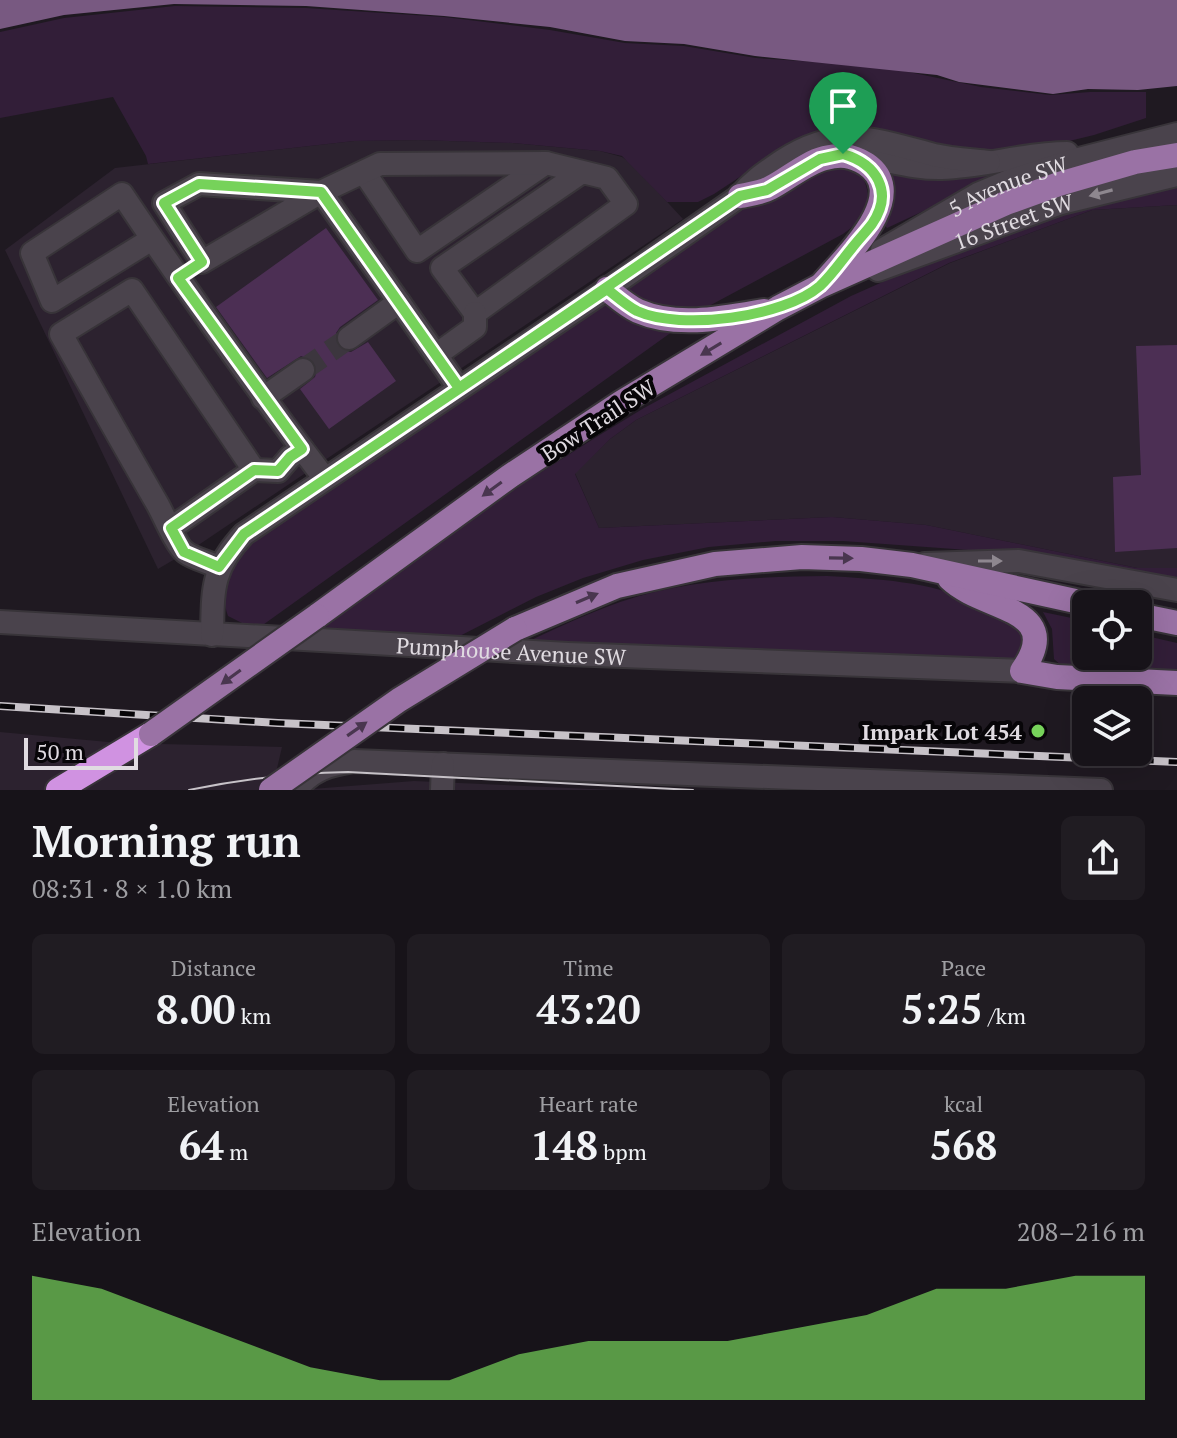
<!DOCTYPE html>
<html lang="en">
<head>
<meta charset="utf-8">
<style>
  :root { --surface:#171319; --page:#201c22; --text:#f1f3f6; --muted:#9e9ea2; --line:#363238; --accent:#76d25a }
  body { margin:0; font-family:"PT Serif",serif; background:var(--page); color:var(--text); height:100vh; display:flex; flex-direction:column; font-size:30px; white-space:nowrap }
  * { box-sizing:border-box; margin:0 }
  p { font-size:26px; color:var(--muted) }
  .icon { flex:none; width:44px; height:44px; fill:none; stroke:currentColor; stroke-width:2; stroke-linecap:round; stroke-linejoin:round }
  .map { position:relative; height:790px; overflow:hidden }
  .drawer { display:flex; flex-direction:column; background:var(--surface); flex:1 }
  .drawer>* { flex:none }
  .tools { position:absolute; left:1072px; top:590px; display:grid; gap:16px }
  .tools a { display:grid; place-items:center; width:80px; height:80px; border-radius:12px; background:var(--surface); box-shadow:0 8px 32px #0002,0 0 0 2px var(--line); font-size:40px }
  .scale { position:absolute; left:24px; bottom:20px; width:114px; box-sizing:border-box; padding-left:8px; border:4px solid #e0dbe1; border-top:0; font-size:22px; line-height:28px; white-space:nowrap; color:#e0dbe1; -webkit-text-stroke:6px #070508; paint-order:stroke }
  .pin { position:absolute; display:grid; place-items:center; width:68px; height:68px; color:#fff; margin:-82px -34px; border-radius:50% 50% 50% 0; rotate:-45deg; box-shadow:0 0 8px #0007 }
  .pin .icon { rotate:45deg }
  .round { display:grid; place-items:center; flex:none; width:84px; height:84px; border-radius:12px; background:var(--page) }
  .overview { display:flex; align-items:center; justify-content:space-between; height:136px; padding:0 32px }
  h1 { font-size:44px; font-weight:800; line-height:60px }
  .figures { display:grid; grid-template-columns:repeat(3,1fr); gap:12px; height:136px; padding:8px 32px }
  .figures div { display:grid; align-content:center; border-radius:12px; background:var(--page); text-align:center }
  .figures b { font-size:40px; font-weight:800 }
  .figures small { font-size:22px; font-weight:400 }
  .figures p { font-size:22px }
  .chart { height:224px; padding:16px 32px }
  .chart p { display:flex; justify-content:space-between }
  .chart svg { width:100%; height:144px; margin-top:8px; fill:var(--accent); opacity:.7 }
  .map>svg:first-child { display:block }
</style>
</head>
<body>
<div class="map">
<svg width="1177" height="790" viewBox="0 0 1177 790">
  <rect width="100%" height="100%" fill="#1f1921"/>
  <g fill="#2c222f">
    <polygon points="419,140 513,143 600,151 622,157 632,164 683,219 197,546 158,569 5,250 115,168 354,141"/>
    <polygon points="1177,205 1177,568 1137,568 926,525 832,517 599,528 575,473 610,439 636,420 950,263 1092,210"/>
    <polygon points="0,732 119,743 282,747 272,790 0,790"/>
    <polygon points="414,781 614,790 299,790"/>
  </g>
  <g fill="#321e38">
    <polygon points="175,6 306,8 444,17 550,30 625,43 684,46 756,58 880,66 981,87 1050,95 1090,92 1146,92 1146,118 1094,135 1020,153 936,149 857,128 835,128 793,142 714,194 698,202 667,202 622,156 600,151 513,143 419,140 354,141 148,164 146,156 113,97 0,118 0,32 64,18"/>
    <path d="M 841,167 L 860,173 C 876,198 866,218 843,234 L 709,306 L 692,311 L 691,308 L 650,308 L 630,293 L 629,289 L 634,283 C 689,246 776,178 841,167 Z"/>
    <polygon points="884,170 987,173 988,181 887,228 883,223"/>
    <polygon points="1177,181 1177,205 1092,210 949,263 636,420 610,439 575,474 599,528 832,517 926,525 1137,568 1177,568 1177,583 1055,560 982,551 843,541 776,541 709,547 643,560 583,578 536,597 450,641 346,635 323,629 366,592 524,483 598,436 644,408 851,296 995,232"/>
    <path d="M 608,303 L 676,329 L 260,627 L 248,626 L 228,616 C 217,586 233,563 251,540 L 604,304 Z"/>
    <path d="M 827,576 C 876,579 931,581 976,603 C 995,611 1012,625 1030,635 L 1015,661 L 691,647 L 519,646 C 552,630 586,614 620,602 C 687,579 758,577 827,576 Z"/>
    <polygon points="1043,612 1086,621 1086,656 1138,656 1138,634 1177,643 1177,675 1064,668 1054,659 1052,629"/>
  </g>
  <polygon fill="#785981" points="0,0 1177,0 1177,86 1138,90 1088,89 1053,94 959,82 937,75 755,56 684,44 625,41 550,27 444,16 306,6 174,4 64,15 0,29"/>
  <g fill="#4c2f54">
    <polygon points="326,228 378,300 340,327 336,333 337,346 344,351 351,352 368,342 396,381 329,429 300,389 315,377 317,370 314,361 301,356 267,378 216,307"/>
    <polygon points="1177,345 1177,548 1115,552 1113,477 1141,475 1136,346"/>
  </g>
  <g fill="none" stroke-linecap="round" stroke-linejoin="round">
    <polyline stroke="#3c363e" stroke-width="22" stroke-dasharray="22 11" stroke-linecap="butt" points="303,370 349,338"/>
    <g stroke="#383439" stroke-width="26">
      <g id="minor">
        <path d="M 848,155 C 880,157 910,169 942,168 C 984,167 1025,153 1067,153"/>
        <polyline points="364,172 417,251 546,163"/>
        <polygon points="199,184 321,192 202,262 164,203"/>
        <path d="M 152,239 L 52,301 L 32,253 L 122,194 C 187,291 254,386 325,479"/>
        <path id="s1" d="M 882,250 L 978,194 L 1009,181 L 1071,161 L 1177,134"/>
        <path id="s2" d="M 878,270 L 1061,203 L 1177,175"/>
        <polyline points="399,302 321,192 380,164 546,163 607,178 626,204 475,313 442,268 582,172"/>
        <polyline points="349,338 399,302 459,388"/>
        <polyline points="436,355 475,327 475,313"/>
        <polyline points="263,398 303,370"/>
        <polyline points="254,470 278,471 290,457 302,449"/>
        <path d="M 171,528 L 254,470 L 132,290 L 61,334 C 93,391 125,448 158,505 C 164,516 176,545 185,552 C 194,559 209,562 219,567"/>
        <polyline points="925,564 1019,561 1177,590"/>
        <path id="s3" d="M 0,622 L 568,654 L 1022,671"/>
        <path d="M 212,635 C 213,590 211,569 244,534 L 607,289 L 740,196 C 752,181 766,172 782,161 C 839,124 874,139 934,155 C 951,159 971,160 989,162"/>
        <path d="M 296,790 C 312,769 329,765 354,761 L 1101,790"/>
        <polyline points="442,790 443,764"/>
      </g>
    </g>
    <g stroke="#383439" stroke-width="28">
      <g id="major">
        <path d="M 740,196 C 750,194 761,193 770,188 C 788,179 805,163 825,158 C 841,154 851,155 866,164 C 912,195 845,257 823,283"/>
        <path d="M 607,289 C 616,296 627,306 638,311 C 677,328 724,318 764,311"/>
        <path d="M 950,579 C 983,611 1067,607 1022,671 L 1057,677 L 1177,683"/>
        <polyline points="1138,615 1177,623"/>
        <polyline points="317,616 510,476 622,402 778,308 820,286 1006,203 1059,184 1135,162 1177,155"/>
        <polyline points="515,629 617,586 715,564 802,557 861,559 912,565 1089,604"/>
      </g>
    </g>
    <g stroke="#383439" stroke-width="28">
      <polyline id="highway" points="58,790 151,734"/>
    </g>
    <use href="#minor" stroke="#4a434c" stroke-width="22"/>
    <use href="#major" stroke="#9a72a5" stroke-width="24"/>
    <use href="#highway" stroke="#d092e1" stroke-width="24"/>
    <path stroke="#c7c2c8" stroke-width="2" d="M 189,790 C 242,779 294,773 348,772 L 693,790"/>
    <g stroke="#c7c2c8" stroke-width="8">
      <polyline id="rail" points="0,706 278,723 1177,762"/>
    </g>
    <use href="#rail" stroke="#070508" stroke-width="5" stroke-dasharray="15" stroke-linecap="butt"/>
    <g stroke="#383439" stroke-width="28" stroke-linecap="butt">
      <g id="major-bridge">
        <polyline points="151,734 317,616"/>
        <polyline points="271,790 399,700 515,629"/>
      </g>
    </g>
    <use href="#major-bridge" stroke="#9a72a5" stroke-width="24"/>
  </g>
  <defs><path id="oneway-solid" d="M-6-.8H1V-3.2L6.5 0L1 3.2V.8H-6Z" transform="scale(2)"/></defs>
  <g fill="#8e878f">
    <use href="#oneway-solid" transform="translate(1101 193) rotate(165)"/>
    <use href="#oneway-solid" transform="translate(990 561)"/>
  </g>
  <g fill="#49364f">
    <use href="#oneway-solid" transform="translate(711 349) rotate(149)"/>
    <use href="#oneway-solid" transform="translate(492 489) rotate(144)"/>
    <use href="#oneway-solid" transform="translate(841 558) rotate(1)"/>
    <use href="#oneway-solid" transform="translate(587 598) rotate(-23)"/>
    <use href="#oneway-solid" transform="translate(231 677) rotate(144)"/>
    <use href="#oneway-solid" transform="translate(357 729) rotate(-35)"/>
  </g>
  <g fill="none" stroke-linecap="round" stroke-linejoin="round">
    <g stroke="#fff" stroke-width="16">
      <path id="route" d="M 843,154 L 820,159 L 767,190 L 740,196 L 459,388 L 321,192 L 199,184 L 164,203 L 202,262 L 178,278 L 302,449 L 290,457 L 278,471 L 254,470 L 171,528 L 184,552 L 219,567 L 244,534 L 607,289 C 616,296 626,305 637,311 C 681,331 784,317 820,286 C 832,275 842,260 852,248 C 858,240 866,232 872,224 C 894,192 877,164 843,154"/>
    </g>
    <use href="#route" stroke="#76d25a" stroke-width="10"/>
  </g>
  <circle fill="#76d25a" stroke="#070508" stroke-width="3" cx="1038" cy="731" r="8"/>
  <g text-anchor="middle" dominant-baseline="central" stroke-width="8" stroke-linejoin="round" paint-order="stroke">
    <g font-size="22" fill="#e0dbe1" stroke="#070508">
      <text stroke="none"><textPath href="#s1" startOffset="142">5 Avenue SW</textPath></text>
      <text stroke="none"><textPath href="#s2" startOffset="144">16 Street SW</textPath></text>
      <text transform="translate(598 420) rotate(-33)">Bow Trail SW</text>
      <text stroke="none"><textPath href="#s3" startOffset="512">Pumphouse Avenue SW</textPath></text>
    </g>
    <g font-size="22" font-weight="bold" fill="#e0dbe1" stroke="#070508" text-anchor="end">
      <text x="1022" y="731">Impark Lot 454</text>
    </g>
  </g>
</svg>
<div class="tools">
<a><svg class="icon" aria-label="locate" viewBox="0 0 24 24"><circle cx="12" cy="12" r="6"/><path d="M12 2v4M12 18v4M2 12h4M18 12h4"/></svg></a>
<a><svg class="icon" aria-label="layers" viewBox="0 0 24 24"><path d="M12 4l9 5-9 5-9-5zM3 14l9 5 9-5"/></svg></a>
</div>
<div class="scale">50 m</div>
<div class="pin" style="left:843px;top:154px;background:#1e9e55"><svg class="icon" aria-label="arrive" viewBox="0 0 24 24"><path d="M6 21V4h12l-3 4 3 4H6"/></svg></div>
</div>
<section class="drawer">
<div class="overview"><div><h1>Morning run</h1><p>08:31 · 8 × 1.0 km</p></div><a class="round"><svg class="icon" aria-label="share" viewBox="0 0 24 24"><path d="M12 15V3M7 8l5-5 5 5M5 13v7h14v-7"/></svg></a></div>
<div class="figures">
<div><p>Distance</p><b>8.00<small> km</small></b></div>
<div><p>Time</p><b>43:20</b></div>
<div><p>Pace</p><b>5:25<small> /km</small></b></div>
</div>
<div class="figures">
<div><p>Elevation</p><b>64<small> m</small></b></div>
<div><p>Heart rate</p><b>148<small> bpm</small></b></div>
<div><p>kcal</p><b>568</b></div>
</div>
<div class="chart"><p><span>Elevation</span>208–216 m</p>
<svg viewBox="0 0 160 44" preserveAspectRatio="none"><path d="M0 44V6L10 10L20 18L30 26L40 34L50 38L60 38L70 30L80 26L90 26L100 26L110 22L120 18L130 10L140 10L150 6L160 6V44z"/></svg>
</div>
</section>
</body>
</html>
